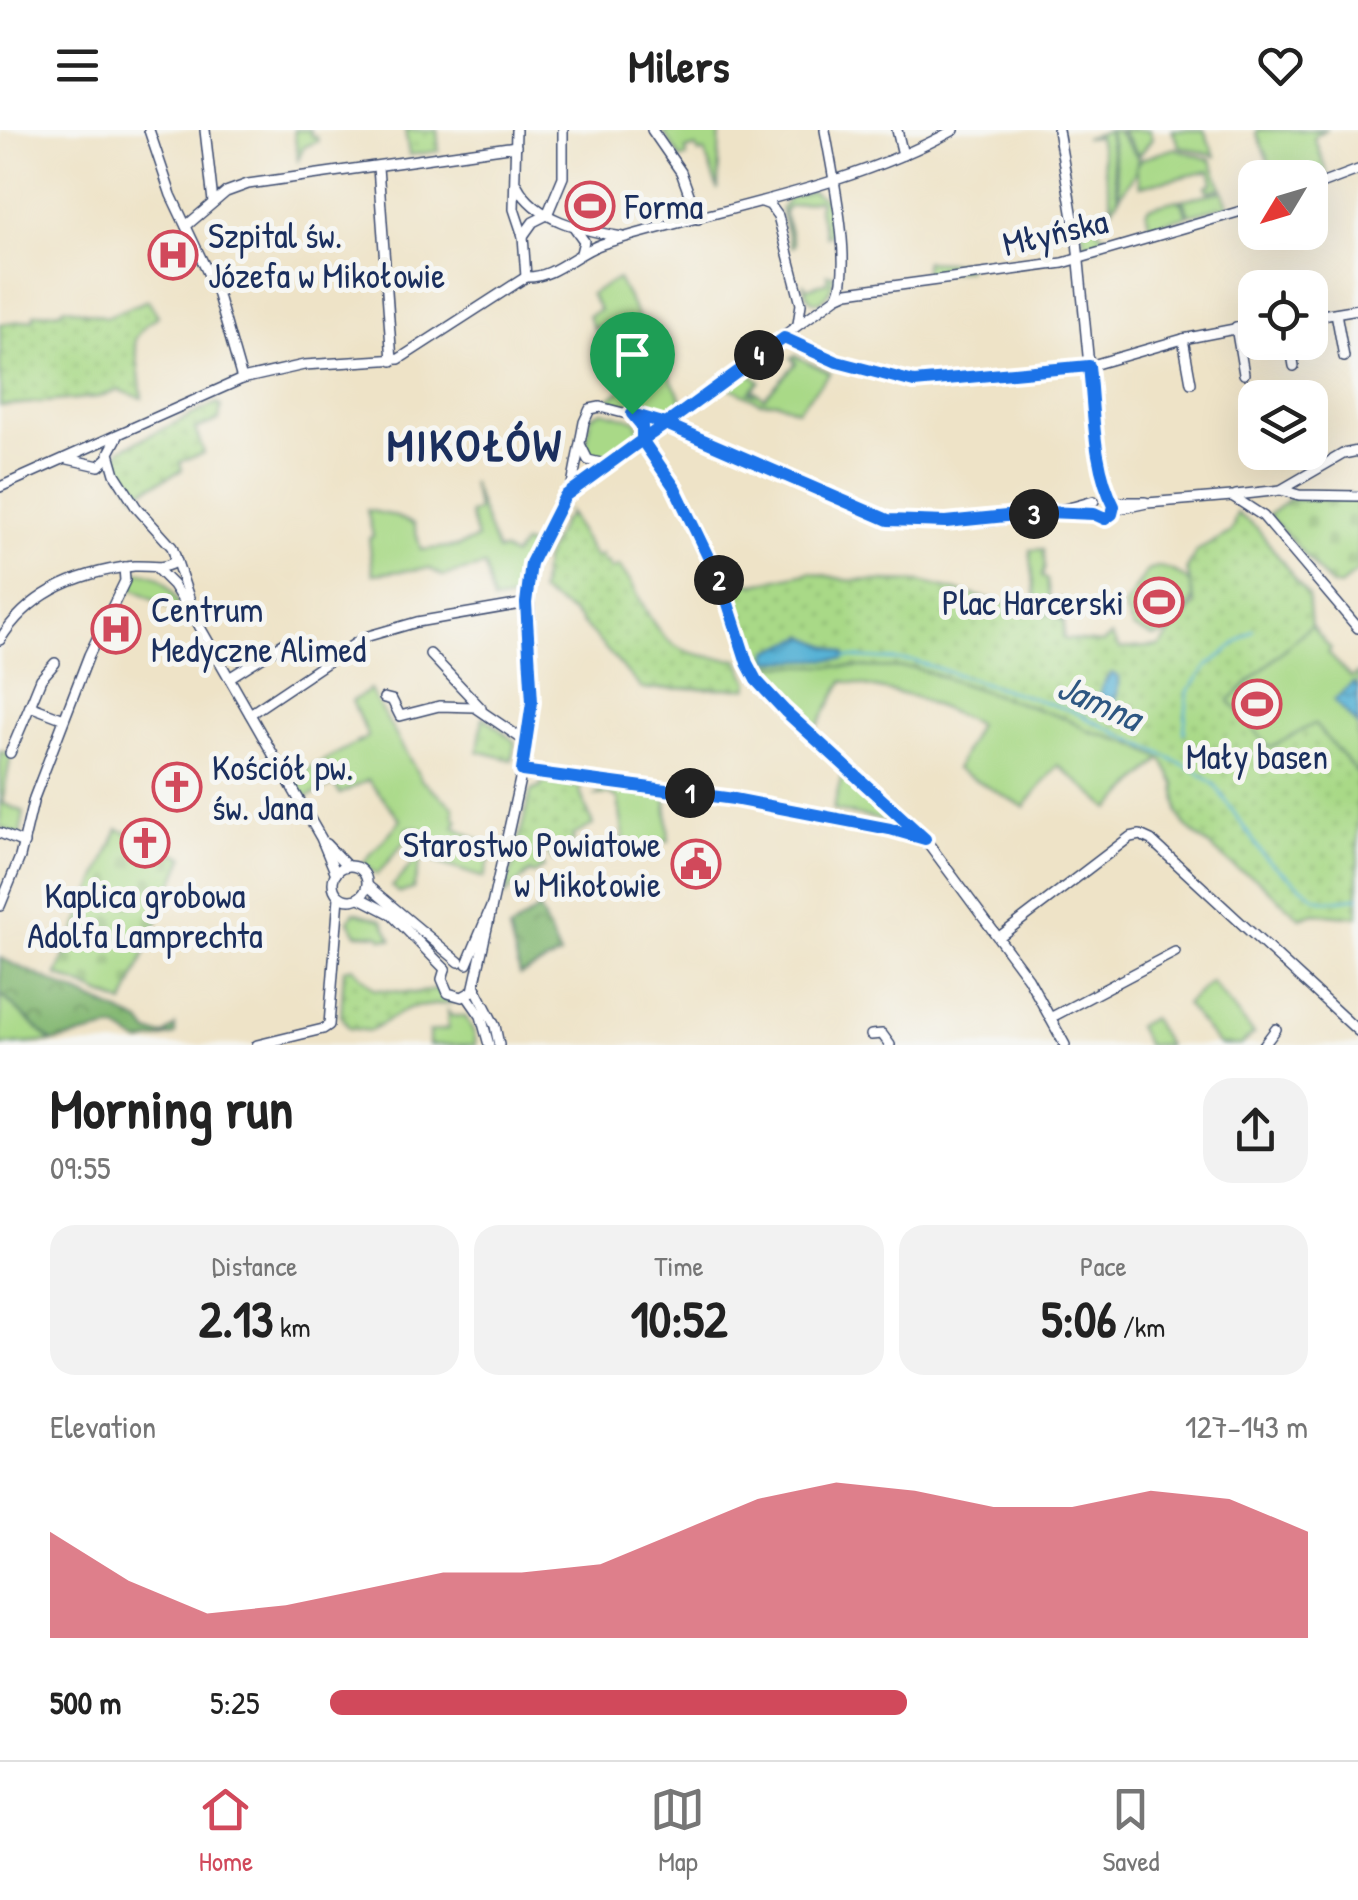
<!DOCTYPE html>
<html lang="en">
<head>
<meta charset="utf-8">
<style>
  :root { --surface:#fff; --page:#f2f2f2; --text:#222; --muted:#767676; --line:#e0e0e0; --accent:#d1495b }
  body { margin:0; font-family:"Patrick Hand",sans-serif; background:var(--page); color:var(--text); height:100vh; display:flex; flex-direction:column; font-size:38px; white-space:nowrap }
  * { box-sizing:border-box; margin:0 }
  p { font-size:32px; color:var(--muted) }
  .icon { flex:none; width:55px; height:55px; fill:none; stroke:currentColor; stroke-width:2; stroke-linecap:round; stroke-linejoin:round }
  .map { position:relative; height:915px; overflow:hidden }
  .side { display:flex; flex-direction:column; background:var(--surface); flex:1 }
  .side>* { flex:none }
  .needle { width:65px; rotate:232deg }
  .tools { position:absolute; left:1238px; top:30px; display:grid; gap:20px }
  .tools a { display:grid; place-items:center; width:90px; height:90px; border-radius:20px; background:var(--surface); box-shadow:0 10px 40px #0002; font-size:50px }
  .pin { position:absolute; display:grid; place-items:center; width:85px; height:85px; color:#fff; margin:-102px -42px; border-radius:50% 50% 50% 0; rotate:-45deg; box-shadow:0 0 10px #0007 }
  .pin .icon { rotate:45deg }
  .km { position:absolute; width:50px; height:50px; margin:-25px; border-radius:50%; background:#222; color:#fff; font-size:28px; line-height:50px; text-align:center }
  .round { display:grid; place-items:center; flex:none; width:105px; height:105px; border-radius:30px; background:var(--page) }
  .head { display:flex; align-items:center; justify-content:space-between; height:170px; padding:0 50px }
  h1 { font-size:55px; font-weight:700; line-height:75px }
  .stats { display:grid; grid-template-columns:repeat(3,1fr); gap:15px; height:170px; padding:10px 50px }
  .stats div { display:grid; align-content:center; border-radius:25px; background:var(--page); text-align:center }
  .stats b { font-size:50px; font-weight:700 }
  .stats small { font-size:28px; font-weight:400 }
  .stats p { font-size:28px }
  .chart { height:280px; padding:20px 50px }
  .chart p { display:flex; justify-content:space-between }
  .chart svg { width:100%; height:180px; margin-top:10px; fill:var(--accent); opacity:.7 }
  ul { padding:0 50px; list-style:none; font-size:32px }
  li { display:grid; grid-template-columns:160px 120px 1fr; align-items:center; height:75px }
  li i { height:25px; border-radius:12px; background:var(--accent) }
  header { display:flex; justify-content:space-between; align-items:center; height:130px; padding:0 50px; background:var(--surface); font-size:45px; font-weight:700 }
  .dock { display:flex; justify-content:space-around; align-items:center; height:140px; border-top:2px solid var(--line); background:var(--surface); font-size:28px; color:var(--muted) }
  .dock a { display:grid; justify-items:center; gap:5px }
  .dock .active { color:var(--accent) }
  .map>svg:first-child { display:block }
</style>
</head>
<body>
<header><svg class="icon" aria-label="menu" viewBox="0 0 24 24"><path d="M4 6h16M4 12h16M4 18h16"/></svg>Milers<svg class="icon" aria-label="heart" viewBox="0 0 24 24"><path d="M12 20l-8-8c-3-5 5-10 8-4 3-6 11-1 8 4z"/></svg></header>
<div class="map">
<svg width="1358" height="915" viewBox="0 0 1358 915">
  <defs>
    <pattern id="forest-crowns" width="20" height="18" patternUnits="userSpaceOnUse" patternTransform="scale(2.5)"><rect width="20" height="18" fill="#86b974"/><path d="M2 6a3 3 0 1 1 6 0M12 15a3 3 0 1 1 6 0" fill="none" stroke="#6d9762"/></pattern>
    <pattern id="cemetery-stones" width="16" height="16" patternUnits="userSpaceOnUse" patternTransform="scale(2.5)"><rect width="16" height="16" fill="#a9d987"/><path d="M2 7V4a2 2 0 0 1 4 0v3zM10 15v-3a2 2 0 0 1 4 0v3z" fill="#91bb77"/></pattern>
    <pattern id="park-dots" width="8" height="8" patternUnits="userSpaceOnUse" patternTransform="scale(2.5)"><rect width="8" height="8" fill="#a9d987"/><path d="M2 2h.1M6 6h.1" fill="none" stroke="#91bb77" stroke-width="1.8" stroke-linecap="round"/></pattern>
    <pattern id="water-waves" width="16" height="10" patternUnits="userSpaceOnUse" patternTransform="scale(2.5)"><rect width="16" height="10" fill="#59b3d6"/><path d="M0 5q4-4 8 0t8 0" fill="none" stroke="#4992b1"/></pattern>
  </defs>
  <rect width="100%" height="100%" fill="#f6f6f2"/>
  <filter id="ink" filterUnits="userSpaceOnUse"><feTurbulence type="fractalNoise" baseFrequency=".01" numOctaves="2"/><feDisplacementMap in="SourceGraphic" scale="20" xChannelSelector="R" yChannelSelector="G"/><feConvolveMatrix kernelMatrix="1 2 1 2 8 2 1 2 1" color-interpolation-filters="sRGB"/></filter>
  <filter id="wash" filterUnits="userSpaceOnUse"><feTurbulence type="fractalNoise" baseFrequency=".0048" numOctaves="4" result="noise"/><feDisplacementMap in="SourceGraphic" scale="40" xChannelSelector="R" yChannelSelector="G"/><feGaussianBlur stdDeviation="2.25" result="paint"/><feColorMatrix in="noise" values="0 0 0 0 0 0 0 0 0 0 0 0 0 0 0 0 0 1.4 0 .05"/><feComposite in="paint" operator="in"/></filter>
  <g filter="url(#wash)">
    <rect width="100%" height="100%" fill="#eee3c7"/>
    <g fill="#a9d987" stroke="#628472" stroke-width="2.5">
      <polygon points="294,0 310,0 311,6 316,6 318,11 304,17 298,30"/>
      <polygon points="662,0 720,0 718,60 704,21 699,23 696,17 686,20 687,27 681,29"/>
      <polygon points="1116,0 1138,28 1135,43 1120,66 1110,1"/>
      <polygon points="1120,0 1149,0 1152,9 1139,26"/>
      <polygon points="1172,0 1204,0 1215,26 1179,16"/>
      <polygon points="1258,0 1325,0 1314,7 1328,46 1310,52 1310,48 1275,47 1256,2"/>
      <polygon points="1108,1 1118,69 1112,78 1098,80 1112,76 1098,7 1084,8"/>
      <polygon points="1175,18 1211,30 1222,58 1208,61 1206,56 1213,53 1210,41 1140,56 1136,38 1141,29"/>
      <polygon points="811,61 829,71 834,103 826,106 818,77 820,72 817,70 787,77 784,82 794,115 791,117 781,79 789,68"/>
      <polygon points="1223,61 1229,78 1219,77 1189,85 1185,73 1180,70"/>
      <polygon points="1177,70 1183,74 1187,86 1150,96 1146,82 1149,77"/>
      <polygon points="1095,91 1100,104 1104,104 1106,109 1099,116 1086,119 1081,97"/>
      <polygon points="925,131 965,133 967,140 925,144"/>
      <path d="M 827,144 L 834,145 C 832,155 831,165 820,172 C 807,172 806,164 803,153 L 806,158 L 828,152 Z"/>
      <polygon points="618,149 683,272 666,284 605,271 641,248 617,198 610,200 606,193 594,199 588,186 600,180 590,164"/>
      <polygon points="795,226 830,243 797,280 777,272 760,272 727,256 748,241 760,251 749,262 754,264 754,260 764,268 796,233 791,228"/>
      <polygon points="602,281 636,290 640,301 636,307 599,331 593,330 586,319 591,286"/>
      <polygon points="471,352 497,421 503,420 513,426 523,414 531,416 523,437 519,468 493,472 485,436 442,446 429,438 373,444 369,408 373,406 367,380 391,385 414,394 421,420 459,416 477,409 470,384 478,380"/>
      <polygon points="1043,419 1045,437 1042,446 1047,450 1050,470 1063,469 1064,492 1054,485 1037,480 1030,420"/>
      <path d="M 1157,437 C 1172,438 1200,451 1192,472 C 1188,483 1175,495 1167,504 L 1153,507 L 1133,498 L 1124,477 L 1146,442 Z"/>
      <path d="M 140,442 C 164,443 176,464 181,484 L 132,458 L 134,445 Z"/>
      <polygon points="1311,495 1331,519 1328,523 1351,548 1358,543 1358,644 1314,594 1270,619 1229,570"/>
      <polygon points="850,534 915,538 1065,588 1089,601 1131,613 1162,628 1110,679 1058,635 1024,677 956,639 978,594 915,567 843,551 816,599 762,544 769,535"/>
      <polygon points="370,560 422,651 454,677 454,687 458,690 454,697 489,715 492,720 484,748 435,732 432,707 416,697 407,698 407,709 377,745 363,733 401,690 368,650 340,664 334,654 305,668 294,646 368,607 352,571"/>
      <polygon points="0,621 11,625 2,673 24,682 20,706 0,697"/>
      <polygon points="842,645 889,686 890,692 833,680"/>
      <polygon points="602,659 666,667 669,711 632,716 612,711 624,709 618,669 609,664 596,665"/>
      <polygon points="419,726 421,729 413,759 400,763 392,757"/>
      <polygon points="354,782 382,790 392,809 381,808 380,805 357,804 349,791"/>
      <polygon points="1211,852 1254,904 1240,915 1219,915 1185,874"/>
      <polygon points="0,864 52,912 0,915"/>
      <polygon points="447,880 451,886 465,886 474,903 476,915 429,915 429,902 448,899"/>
      <polygon points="1152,888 1167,915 1147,915 1137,896"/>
    </g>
    <g fill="url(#forest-crowns)" stroke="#507469" stroke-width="2.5">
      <polygon points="539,779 560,826 520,845 509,800"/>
      <polygon points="0,828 141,892 149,903 165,905 175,896 175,905 140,913 117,899 110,899 52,912 0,864"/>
    </g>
    <g fill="url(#cemetery-stones)" stroke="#628472" stroke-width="2.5">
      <polygon points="1289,369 1358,370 1358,441 1340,456 1331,455 1269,385"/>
      <polygon points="118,699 184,727 124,874 57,845"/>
    </g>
    <g fill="url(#park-dots)" stroke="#628472" stroke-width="2.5">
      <polygon points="405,0 437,0 439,21 409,25"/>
      <polygon points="148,170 158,186 145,196 135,209 142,268 118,260 99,267 0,276 0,194 34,189 34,184 60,181 65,177 106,187"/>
      <polygon points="217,273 221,277 219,290 195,299 204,323 180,332 182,340 135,364 114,330 121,319"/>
      <path d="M 568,382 L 595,428 L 601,425 L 603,433 L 607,432 L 611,440 L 619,436 C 622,442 628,447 632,454 C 662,513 668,524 738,530 L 749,552 L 748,558 L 642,559 L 573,483 L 540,463 L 544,430 L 563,390 L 568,387 Z"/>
      <polygon points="1237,383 1257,398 1308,466 1311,495 1229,570 1270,618 1314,594 1358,644 1358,787 1314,783 1300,788 1257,749 1237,739 1185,696 1178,682 1175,654 1162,629 1131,613 1089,601 1064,588 915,538 769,535 762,544 729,451 755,454 810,442 846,450 920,452 1054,485 1064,492 1063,509 1102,513 1111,506 1120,519 1160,516 1195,475 1187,439 1197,421 1231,402"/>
      <polygon points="483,586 515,612 512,630 478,621"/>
      <polygon points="542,652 582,657 580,662 593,695 572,706 574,710 569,717 570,727 564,724 553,731 543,717 534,723 544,737 534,744 530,742 505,765 531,661 541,657"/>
      <polygon points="353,837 374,859 413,863 437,860 451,873 409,878 369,901 349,898 341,886 344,839"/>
    </g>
    <g fill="url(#water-waves)" stroke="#3a719a" stroke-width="2.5">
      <polygon points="805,506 845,523 844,529 768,531 769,521"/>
      <path d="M 1112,543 L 1118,547 C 1119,557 1116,578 1109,582 C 1093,570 1100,555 1112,543 Z"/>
      <polygon points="1353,553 1358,558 1358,596 1334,570"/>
    </g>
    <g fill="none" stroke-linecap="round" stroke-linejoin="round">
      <g stroke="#59b3d6" stroke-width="2.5">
        <polyline points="844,527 914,531 1070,580 1195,640 1215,655 1265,728 1316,768 1328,771 1358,767"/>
        <polyline points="1184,603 1188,561 1207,537 1253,500"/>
      </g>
    </g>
  </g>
  <g filter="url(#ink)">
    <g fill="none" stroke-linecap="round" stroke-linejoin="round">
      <g stroke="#3b4a6e" stroke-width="12">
        <g id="minor">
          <polyline points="149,0 171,65 217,162 242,249"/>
          <polyline points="205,0 213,72"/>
          <polyline points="516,0 514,79 523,106 526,147"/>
          <polyline points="652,0 681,42 698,89"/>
          <path d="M 825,0 C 831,36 853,135 838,165"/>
          <polyline points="897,0 903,25"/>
          <polyline points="1058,0 1077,111 1098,329 1106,367"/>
          <polyline points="378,37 392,231"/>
          <path d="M 517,55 C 536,92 584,100 622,107"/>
          <polyline points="1310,58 1358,40"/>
          <polyline points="762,72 770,75 778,86 801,174 798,194"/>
          <polyline points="547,85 563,47 563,0"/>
          <polyline points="186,96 226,62 248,54 516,16"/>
          <polyline points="574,97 584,111 581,123"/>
          <polyline points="523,106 533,92 547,85"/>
          <path d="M 526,147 C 555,148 575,123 602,114 C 719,78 846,60 954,0"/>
          <polyline points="1336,183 1344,227"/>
          <polyline points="1310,187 1358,179"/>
          <polyline points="1236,197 1244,244"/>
          <polyline points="784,208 837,232 889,247 922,252 1089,236 1183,209 1255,195"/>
          <polyline points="1183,209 1191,253"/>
          <polyline points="1290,212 1294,236"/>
          <polyline points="118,306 109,323 115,344 136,377 172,417 197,492 321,708 336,744"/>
          <polyline points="642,310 675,358 687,382 723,458 747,533 757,549 785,581 920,704"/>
          <polyline points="581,316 588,330 605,334"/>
          <polyline points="68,329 99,336 109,327"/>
          <polyline points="0,357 242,249 304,235 399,229 526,147"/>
          <polyline points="571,360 837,167 848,162 1063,133 1255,77"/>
          <polyline points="1281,360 1299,365 1358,366"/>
          <polyline points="1236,365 1281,360 1343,324 1358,321"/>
          <polyline points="1113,372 1145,372"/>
          <polyline points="1061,383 1093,384 1105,389 1114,380 1147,373 1232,366 1263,386 1358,498"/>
          <polyline points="157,439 173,455 187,477"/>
          <path d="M 0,510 C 29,462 80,442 134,436 C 148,435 161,440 173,433 L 175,426"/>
          <polyline points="430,524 481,578"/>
          <polyline points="229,548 286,512"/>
          <polyline points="384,568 392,570 400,586 439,576 475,577 528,613"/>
          <polyline points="30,576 41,549 55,533"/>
          <polyline points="250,584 365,507 417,492 527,473"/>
          <polyline points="10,623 30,576 64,589"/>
          <polyline points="523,641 717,666 890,699 925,709 1028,848 1065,915"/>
          <polyline points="0,703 24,713"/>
          <polyline points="326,714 347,736"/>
          <circle cx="350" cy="753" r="17"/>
          <polyline points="368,756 459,832"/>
          <polyline points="360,768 391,784 445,839"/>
          <polyline points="0,776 20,727 34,668 89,525 125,451 124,437"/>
          <polyline points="999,807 1130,707 1140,705 1151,710 1358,901"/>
          <polyline points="467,834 491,777"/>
          <path d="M 445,839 L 442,849 L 448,863 L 462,867 L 473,861 L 528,613 L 533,562 L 528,446 L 538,416 L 572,355 L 584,292 L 590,279 L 600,277 L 666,294 L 888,389 C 954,397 1030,391 1094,371"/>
          <polyline points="475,857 495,896 499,915"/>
          <polyline points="467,866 481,886 489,915"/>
          <polyline points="1050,888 1175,822"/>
          <polyline points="871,905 882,904 890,915"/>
          <polyline points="257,915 323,899 329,895 339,767"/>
          <polyline points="1264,915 1276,899"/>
        </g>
      </g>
      <use href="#minor" stroke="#fff" stroke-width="9"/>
    </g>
  </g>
  <g fill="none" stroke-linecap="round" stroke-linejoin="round" filter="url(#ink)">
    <g stroke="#fff" stroke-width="20">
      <path id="route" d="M 632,284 L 642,296 L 642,310 L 565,366 L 531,433 L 526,473 L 532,572 L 522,641 L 734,669 L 890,699 L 925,709 L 785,581 L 756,550 L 747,533 L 723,458 L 675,358 L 642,310 L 666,294 L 888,390 L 946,392 L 1047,382 L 1094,384 L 1105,389 L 1112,384 L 1114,376 C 1093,336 1094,282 1089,236 L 914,252 L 837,232 L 784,208 L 666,294 L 632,284"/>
    </g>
    <use href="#route" stroke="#1a73e8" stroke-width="12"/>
  </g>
  <defs>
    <g id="stadium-ring" transform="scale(2.5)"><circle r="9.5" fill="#f6f6f2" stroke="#d1495b" stroke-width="1.5"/><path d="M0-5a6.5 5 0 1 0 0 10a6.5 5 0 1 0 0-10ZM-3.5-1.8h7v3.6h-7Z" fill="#d1495b"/></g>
    <g id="hospital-ring" transform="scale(2.5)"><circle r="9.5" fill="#f6f6f2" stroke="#d1495b" stroke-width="1.5"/><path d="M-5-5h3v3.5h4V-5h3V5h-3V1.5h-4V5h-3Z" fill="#d1495b"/></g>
    <g id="church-ring" transform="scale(2.5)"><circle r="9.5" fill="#f6f6f2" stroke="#d1495b" stroke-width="1.5"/><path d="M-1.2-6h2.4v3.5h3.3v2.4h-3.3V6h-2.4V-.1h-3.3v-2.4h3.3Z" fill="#d1495b"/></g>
    <g id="civic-ring" transform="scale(2.5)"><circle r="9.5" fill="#f6f6f2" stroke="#d1495b" stroke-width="1.5"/><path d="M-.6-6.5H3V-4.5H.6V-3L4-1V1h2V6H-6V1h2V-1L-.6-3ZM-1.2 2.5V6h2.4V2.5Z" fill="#d1495b"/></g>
  </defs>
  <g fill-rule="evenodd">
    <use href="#stadium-ring" x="590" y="76"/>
    <use href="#hospital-ring" x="173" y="125"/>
    <use href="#stadium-ring" x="1159" y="472"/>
    <use href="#hospital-ring" x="116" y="499"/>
    <use href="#stadium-ring" x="1257" y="574"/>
    <use href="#church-ring" x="177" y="657"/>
    <use href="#church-ring" x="145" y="713"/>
    <use href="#civic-ring" x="696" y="734"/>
  </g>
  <g text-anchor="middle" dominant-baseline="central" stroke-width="10" stroke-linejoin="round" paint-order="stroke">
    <g font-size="35" fill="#1b2f5e" stroke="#f6f6f2" text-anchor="start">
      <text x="625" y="76">Forma</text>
      <text x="208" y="105">Szpital św.<tspan x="208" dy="40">Józefa w Mikołowie</tspan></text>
      <text x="1124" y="472" text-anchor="end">Plac Harcerski</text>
      <text x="151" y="479">Centrum<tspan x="151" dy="40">Medyczne Alimed</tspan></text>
      <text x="1257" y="626" text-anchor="middle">Mały basen</text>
      <text x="212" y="637">Kościół pw.<tspan x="212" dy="40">św. Jana</tspan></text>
      <text x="661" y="714" text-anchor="end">Starostwo Powiatowe<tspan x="661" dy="40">w Mikołowie</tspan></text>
      <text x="145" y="765" text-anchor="middle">Kaplica grobowa<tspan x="145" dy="40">Adolfa Lamprechta</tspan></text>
    </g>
    <g font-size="35" fill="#1b2f5e" stroke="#f6f6f2">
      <text transform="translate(1055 102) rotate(-13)">Młyńska</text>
    </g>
    <g font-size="38" font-style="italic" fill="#2e5782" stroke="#f6f6f2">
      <text transform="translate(1100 571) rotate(24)">Jamna</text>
    </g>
    <g font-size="45" font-weight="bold" letter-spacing="2.5" fill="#1b2f5e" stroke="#f6f6f2">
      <text x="475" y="314">MIKOŁÓW</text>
    </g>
  </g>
</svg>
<div class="tools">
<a><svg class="needle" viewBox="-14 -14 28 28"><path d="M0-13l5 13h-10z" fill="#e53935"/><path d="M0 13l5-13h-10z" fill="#767676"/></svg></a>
<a><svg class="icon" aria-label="locate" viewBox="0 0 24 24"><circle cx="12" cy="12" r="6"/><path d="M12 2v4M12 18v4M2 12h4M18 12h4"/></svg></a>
<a><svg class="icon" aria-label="layers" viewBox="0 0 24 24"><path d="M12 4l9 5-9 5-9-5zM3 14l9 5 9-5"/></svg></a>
</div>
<div class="pin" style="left:632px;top:284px;background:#1e9e55"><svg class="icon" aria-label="arrive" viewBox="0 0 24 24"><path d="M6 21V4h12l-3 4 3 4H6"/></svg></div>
<b class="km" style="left:690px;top:663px">1</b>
<b class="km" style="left:719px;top:450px">2</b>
<b class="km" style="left:1034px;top:384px">3</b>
<b class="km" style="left:759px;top:225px">4</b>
</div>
<section class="side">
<div class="head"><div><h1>Morning run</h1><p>09:55</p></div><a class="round"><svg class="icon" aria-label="share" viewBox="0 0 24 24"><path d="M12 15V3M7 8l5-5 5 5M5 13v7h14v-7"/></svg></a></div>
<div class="stats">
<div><p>Distance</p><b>2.13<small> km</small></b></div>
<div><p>Time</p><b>10:52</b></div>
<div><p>Pace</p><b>5:06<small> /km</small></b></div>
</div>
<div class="chart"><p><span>Elevation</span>127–143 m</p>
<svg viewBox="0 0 160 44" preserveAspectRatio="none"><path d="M0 44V18L10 30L20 38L30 36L40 32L50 28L60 28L70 26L80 18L90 10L100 6L110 8L120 12L130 12L140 8L150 10L160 18V44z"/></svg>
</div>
<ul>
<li><b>500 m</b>5:25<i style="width:59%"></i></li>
</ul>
</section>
<nav class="dock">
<a class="active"><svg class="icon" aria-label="home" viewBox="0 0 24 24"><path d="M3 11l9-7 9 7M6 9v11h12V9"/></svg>Home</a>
<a><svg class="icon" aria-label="map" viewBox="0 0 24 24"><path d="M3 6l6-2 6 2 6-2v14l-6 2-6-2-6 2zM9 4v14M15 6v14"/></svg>Map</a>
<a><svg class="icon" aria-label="saved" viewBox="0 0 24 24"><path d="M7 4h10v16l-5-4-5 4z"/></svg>Saved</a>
</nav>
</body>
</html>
